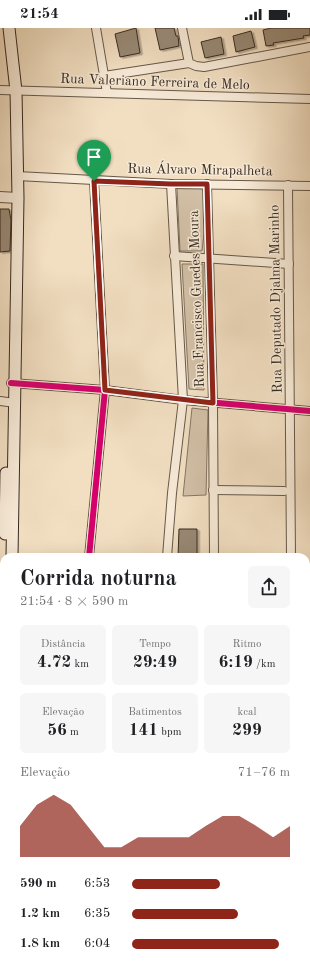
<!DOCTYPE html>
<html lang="pt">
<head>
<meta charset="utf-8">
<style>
  :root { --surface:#fff; --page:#f6f6f6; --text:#202124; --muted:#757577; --accent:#8f2418 }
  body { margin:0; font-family:"Old Standard TT",serif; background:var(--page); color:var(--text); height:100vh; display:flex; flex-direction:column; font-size:15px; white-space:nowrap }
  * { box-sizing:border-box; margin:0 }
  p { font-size:13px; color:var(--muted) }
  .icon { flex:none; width:22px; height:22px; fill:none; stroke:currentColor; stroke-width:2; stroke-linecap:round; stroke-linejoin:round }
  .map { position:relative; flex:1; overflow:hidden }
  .sheet { position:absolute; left:0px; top:525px; width:310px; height:414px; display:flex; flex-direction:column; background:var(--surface); border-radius:12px 12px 0 0; box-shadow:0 4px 16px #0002 }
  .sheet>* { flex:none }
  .pin { position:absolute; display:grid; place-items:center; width:34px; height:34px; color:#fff; margin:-41px -17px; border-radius:50% 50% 50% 0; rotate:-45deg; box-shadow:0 0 4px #0007 }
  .pin .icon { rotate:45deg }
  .round { display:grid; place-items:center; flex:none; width:42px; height:42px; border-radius:6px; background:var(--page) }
  .overview { display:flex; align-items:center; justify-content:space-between; height:68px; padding:0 20px }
  h1 { font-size:22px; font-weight:700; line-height:30px }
  .metrics { display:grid; grid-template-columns:repeat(3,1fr); gap:6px; height:68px; padding:4px 20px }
  .metrics div { display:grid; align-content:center; border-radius:6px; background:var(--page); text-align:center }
  .metrics b { font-size:17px; font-weight:700 }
  .metrics small { font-size:11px; font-weight:400 }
  .metrics p { font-size:11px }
  .chart { height:112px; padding:8px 20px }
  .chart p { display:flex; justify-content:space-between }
  .chart svg { width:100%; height:72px; margin-top:4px; fill:var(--accent); opacity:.7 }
  ul { padding:0 20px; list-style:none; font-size:13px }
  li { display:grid; grid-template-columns:64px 48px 1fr; align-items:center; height:30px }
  li i { height:10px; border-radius:5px; background:var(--accent) }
  .status { display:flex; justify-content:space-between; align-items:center; height:28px; padding:0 20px; background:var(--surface); direction:ltr }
  .status svg { height:11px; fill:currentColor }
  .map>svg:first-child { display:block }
</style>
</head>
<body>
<div class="status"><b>21:54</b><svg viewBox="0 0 49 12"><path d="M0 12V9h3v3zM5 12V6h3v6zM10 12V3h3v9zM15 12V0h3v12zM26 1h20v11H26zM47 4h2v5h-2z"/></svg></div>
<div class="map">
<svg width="310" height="939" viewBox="0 0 310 939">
  <defs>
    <filter id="shadow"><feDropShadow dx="2.5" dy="1.5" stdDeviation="0" flood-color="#0004"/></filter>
  </defs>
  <rect width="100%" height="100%" fill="#f2dfc2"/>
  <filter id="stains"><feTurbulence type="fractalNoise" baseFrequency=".005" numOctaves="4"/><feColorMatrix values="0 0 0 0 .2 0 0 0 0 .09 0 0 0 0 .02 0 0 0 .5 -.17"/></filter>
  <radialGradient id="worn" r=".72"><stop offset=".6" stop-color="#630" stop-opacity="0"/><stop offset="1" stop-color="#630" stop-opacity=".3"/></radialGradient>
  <g fill="#d2c0a7" stroke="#847664">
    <polygon points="177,159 205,160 205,197 202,223 180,223"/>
    <polygon points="182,236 203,236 204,362 189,361"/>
    <polygon points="192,380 208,382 206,467 183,468"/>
    <polygon points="306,909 310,909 310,939 230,939 229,935 306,935"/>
  </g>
  <g fill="#988975" stroke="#372b21" filter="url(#shadow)">
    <polygon points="136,0 140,25 120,29 115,6"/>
    <polygon points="155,0 174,0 176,8 178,8 179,18 160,22"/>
    <polygon points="271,0 310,0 310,7 303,8 304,10 273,15 274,17 266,18 263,2"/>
    <polygon points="251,3 255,19 236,24 233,8"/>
    <polygon points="221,9 224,26 205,30 201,14"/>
    <polygon points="0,181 9,181 11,192 10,223 0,224"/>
    <polygon points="179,501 197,501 197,529 178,529"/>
  </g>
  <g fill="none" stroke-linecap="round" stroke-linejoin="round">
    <g stroke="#665849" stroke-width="10">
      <g id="minor">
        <polyline points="96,0 107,65"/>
        <polyline points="182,0 189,35 196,38 204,39 310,19"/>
        <polyline points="104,48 189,35"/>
        <polyline points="0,62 310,71"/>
        <polyline points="17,148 171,156 310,158"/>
        <polyline points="207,156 213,375 214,529"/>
        <polyline points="288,157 291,529"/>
        <polyline points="174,228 289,236"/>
        <polyline points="11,355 105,362 183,372 310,383"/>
        <polyline points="0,373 15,375"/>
        <polyline points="213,462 284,463"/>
        <polyline points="89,529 105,362 94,153"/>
        <polyline points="167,529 172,465 183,372 171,156"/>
        <polyline points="306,565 310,565"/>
        <polyline points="306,640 310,640"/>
        <polyline points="306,737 310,737"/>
        <polyline points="306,797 310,796"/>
        <polyline points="0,899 4,899"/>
        <polyline points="0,917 4,917"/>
        <polyline points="210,935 210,939"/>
      </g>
    </g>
    <g stroke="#665849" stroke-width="12">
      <g id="tertiary">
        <polyline points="0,169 18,170"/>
        <polyline points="0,563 4,564"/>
        <polyline points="306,669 310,669"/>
        <polyline points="306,687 310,686"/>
        <polyline points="306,877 310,877"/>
        <polyline points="306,894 310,894"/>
      </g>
    </g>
    <g stroke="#372b21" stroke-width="13">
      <g id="secondary">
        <polyline points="9,0 16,63 18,170 12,529"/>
        <polyline points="5,506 6,445"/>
        <polyline points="0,600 4,593"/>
        <polyline points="0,629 4,631"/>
        <polyline points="0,777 4,774"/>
        <polyline points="0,799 4,802"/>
        <polyline points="28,935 29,939"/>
        <polyline points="37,935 37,939"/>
      </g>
    </g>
    <use href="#minor" stroke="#f7ead7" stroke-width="8"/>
    <use href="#tertiary" stroke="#f7ead7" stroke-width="10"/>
    <use href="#secondary" stroke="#f7ead7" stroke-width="11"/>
    <g stroke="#f7ead7" stroke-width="8">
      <g id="cycleway">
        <polyline points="11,355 105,362 183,372 310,383"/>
        <polyline points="89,529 105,362 94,153"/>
      </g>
    </g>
    <use href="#cycleway" stroke="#d6006c" stroke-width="6"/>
  </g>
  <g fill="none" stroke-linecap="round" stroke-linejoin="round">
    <g stroke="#fff" stroke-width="8">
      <polygon id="route" points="94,153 171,156 207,156 213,375 105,362"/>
    </g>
    <use href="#route" stroke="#8f2418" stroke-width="5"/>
  </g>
  <g text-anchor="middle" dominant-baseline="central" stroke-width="3" stroke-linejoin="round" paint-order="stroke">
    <g font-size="14" fill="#372b21" stroke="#f7ead7">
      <text transform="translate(155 54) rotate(2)">Rua Valeriano Ferreira de Melo</text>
      <text transform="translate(200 142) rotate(1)">Rua Álvaro Mirapalheta</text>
      <text transform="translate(197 271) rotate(-92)">Rua Francisco Guedes Moura</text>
      <text transform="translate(276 271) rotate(-91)">Rua Deputado Djalma Marinho</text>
    </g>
  </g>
  <rect width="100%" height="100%" filter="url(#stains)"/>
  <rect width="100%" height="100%" fill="url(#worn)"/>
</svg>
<div class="pin" style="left:94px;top:153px;background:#1e9e55"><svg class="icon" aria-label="arrive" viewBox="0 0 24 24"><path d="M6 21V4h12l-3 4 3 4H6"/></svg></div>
<section class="sheet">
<div class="overview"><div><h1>Corrida noturna</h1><p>21:54 · 8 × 590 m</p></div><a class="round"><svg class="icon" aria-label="share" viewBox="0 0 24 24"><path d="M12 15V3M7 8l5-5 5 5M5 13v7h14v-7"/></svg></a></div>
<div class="metrics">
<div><p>Distância</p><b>4.72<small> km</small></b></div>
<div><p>Tempo</p><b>29:49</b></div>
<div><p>Ritmo</p><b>6:19<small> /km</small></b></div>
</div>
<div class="metrics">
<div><p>Elevação</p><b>56<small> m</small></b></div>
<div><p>Batimentos</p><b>141<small> bpm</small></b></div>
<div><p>kcal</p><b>299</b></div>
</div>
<div class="chart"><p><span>Elevação</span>71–76 m</p>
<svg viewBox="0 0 160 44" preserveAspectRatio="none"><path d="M0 44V25L10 12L20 6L30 12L40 25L50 38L60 38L70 32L80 32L90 32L100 32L110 25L120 19L130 19L140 25L150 32L160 25V44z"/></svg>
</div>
<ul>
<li><b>590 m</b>6:53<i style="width:56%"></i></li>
<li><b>1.2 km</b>6:35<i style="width:67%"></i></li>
<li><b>1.8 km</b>6:04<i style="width:93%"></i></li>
</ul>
</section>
</div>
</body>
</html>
